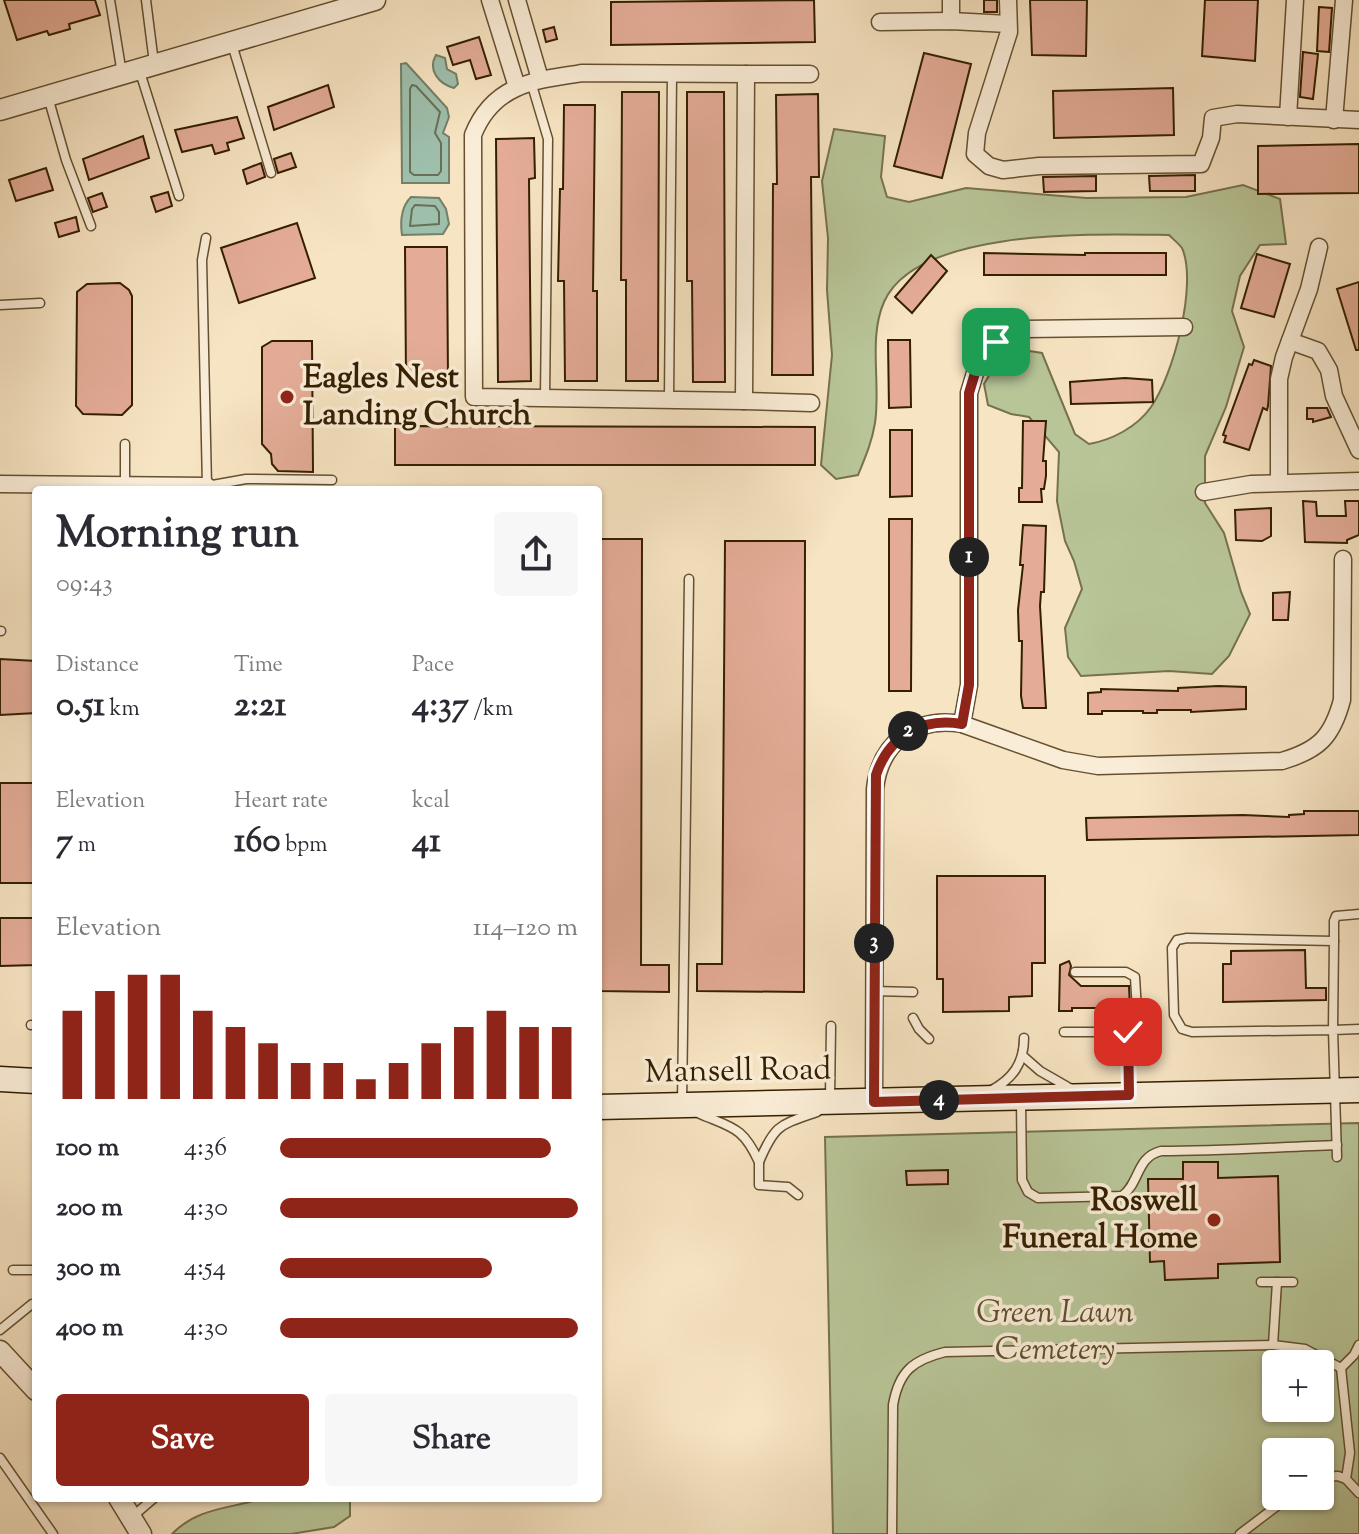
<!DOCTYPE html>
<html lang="en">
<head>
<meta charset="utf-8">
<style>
  :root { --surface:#fff; --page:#f7f7f7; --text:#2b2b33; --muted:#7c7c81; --accent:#8f2418 }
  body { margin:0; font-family:"Sorts Mill Goudy",serif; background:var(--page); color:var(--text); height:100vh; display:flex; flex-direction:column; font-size:30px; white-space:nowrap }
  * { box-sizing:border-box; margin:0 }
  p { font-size:26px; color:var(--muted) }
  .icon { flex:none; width:44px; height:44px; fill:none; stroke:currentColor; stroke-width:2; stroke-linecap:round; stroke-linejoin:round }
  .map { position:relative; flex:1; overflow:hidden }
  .sheet { position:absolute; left:32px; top:486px; width:570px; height:1016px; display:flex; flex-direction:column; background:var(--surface); border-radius:8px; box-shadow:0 2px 6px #0004 }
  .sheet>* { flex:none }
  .controls { position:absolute; left:1262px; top:1350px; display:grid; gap:16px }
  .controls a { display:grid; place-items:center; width:72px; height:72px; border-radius:8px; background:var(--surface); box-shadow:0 2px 6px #0004; font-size:40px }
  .pin { position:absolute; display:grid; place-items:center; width:68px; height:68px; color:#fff; margin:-34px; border-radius:16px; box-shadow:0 4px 12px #0006 }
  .km { position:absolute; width:40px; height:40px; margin:-20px; border-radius:50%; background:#222; color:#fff; font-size:22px; line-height:40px; text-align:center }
  .round { display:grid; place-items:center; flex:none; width:84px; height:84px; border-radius:8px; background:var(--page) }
  .overview { display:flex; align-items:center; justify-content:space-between; height:136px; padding:0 24px }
  h1 { font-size:44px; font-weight:700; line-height:60px }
  .metrics { display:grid; grid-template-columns:repeat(3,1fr); gap:12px; height:136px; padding:8px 24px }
  .metrics div { display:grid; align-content:center }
  .metrics b { font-size:34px; font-weight:700 }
  .metrics small { font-size:22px; font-weight:400 }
  .metrics p { font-size:22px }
  .chart { height:224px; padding:16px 24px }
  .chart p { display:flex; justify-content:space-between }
  .chart svg { width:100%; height:144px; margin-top:8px; stroke:var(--accent); stroke-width:6 }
  .button { display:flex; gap:16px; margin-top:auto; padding:16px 24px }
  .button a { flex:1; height:92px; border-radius:8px; background:var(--accent); color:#fff; font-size:32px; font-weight:700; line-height:92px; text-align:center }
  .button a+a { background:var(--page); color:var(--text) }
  ul { padding:0 24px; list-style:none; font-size:26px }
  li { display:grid; grid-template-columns:128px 96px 1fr; align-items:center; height:60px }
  li i { height:20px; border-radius:10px; background:var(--accent) }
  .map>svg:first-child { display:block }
</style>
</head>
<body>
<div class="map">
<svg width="1359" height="1534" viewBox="0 0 1359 1534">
  <rect width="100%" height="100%" fill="#f7e4c2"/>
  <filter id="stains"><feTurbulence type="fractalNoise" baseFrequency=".0025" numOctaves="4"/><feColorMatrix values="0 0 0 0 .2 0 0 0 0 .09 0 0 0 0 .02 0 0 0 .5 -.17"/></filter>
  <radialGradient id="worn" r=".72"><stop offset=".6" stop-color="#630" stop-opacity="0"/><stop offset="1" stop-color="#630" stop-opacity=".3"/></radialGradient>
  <g fill="#b8c597" stroke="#76724c" stroke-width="2" fill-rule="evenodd">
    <path d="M 834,129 L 885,136 L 881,177 L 887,197 L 909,202 L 966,188 L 1086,198 L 1186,197 L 1243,185 L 1280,199 L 1286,244 L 1260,245 L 1240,276 L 1232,311 L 1244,347 L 1226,407 L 1205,456 L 1205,503 L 1224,533 L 1241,592 L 1250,614 L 1229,656 L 1212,674 L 1169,671 L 1081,676 L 1068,657 L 1065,628 L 1082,589 L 1074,561 L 1065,541 L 1057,501 L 1059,452 L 1029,417 L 1011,414 L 988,405 L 984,384 L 1000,357 L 1023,350 L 1042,353 L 1075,434 L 1089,444 C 1112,440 1137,427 1151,407 C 1173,376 1198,284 1182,248 C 1179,244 1173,239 1169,235 C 1099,234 917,227 884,302 C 868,338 881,384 875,423 C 872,442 865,458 858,475 L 836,479 L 821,465 L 832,355 L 827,290 L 828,238 L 822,181 Z"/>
    <path d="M 1359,1123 L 1359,1534 L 833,1534 L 825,1137 ZM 1276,1364 L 1320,1364 L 1320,1408 L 1276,1408 ZM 1276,1452 L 1320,1452 L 1320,1496 L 1276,1496 Z"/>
    <path d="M 264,1498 L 350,1498 L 350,1516 L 334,1527 L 291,1534 L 172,1534 C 198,1507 230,1509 264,1498 Z"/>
  </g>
  <g fill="#9ebfac" stroke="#747f67" stroke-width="2">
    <path d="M 436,55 L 445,58 L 447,69 L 456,74 L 458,84 L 454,88 C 439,84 427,70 436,55 Z"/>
    <polygon points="406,63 447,108 449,117 443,133 449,137 449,183 402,183 401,64"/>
    <path d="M 411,197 L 439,198 L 446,209 L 449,224 L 443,234 L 402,235 C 400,221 401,207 411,197 Z"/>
  </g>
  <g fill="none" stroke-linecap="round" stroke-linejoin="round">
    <g stroke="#696f56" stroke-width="2">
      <polygon points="412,85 416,86 440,112 435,133 441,143 441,171 438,175 414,175 410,172 410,89"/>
      <polygon points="415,205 435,206 439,212 439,224 410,226 412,209"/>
    </g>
  </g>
  <g fill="#e4ac97" stroke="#341f00" stroke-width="2">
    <polygon points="4,0 95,0 100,15 69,24 70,29 49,35 47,31 17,40"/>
    <polygon points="814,0 815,42 611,45 611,2"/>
    <rect x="984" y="0" width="13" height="12"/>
    <polygon points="1030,0 1087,0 1086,56 1032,55"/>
    <polygon points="1205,0 1258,0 1255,61 1202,56"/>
    <polygon points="1319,7 1332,8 1329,52 1317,51"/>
    <polygon points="554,27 557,39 546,42 543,30"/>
    <polygon points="479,37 491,75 476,79 470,60 453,65 447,47"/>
    <polygon points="1303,52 1318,54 1313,99 1300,97"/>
    <polygon points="924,53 971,64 942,178 894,166"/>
    <polygon points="328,85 334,107 274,130 268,107"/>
    <polygon points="1173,88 1174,135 1054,138 1053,91"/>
    <polygon points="622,92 659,92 658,381 626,381 626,280 621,280"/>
    <polygon points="687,92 724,92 725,382 693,382 692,281 687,281"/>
    <polygon points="818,94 819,177 811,177 813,375 772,375 773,184 777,184 776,95"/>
    <polygon points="564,105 595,105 593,291 597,291 597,381 565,381 564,281 558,281 560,189 563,189"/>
    <polygon points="237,117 244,138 227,143 229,150 215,154 212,145 182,152 175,130"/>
    <polygon points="143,136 149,158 89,180 83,159"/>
    <polygon points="534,138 535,178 529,179 531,381 498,382 496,139"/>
    <polygon points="1359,144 1359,193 1258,194 1258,146"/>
    <polygon points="291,153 296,167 278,173 274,159"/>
    <polygon points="261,163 265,177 247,184 243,170"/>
    <polygon points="46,168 53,190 16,201 9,180"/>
    <polygon points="1195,175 1195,191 1150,191 1149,176"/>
    <polygon points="1096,176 1096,191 1044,192 1043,177"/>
    <polygon points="168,192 172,206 156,212 151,197"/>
    <polygon points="102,193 107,207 93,212 88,198"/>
    <polygon points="76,217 79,231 59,237 55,223"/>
    <polygon points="297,223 315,278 239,303 221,248"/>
    <polygon points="405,247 447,247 448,379 406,379"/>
    <polygon points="984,253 1085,255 1085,253 1166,253 1166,275 984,275"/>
    <polygon points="1257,254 1290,264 1274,317 1241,308"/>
    <polygon points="931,255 947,271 912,313 895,297"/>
    <polygon points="1359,282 1359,350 1356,350 1337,289"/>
    <polygon points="120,283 129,290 132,296 132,405 122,415 83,414 76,406 77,292 87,284"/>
    <polygon points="888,340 910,340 911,407 889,408"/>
    <polygon points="272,341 312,341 313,472 278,471 272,464 271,454 262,444 262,347"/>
    <polygon points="1254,360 1271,366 1268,406 1267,410 1263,408 1249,450 1224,442 1226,436 1223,435 1249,364 1252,365"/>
    <polygon points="1125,378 1152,380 1153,402 1071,404 1070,382"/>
    <polygon points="1307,408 1327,408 1331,417 1313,422 1313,419 1307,419"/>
    <polygon points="1023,421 1046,421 1043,461 1046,461 1046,476 1044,489 1041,489 1042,502 1019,502 1019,488 1022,488"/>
    <polygon points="395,426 815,427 815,465 395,465"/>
    <polygon points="890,430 912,430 912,496 890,497"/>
    <polygon points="1303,501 1316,502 1317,516 1346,516 1345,501 1359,501 1359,535 1347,540 1347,543 1305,542"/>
    <polygon points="1271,508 1271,536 1262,541 1236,540 1235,510"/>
    <polygon points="889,519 912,519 911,691 889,691"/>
    <polygon points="1023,525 1046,526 1044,592 1041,592 1040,606 1046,708 1023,708 1021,696 1022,641 1019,641 1018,610 1023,565 1020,565"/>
    <polygon points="598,539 642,539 641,965 669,965 669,992 598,991"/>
    <polygon points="725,541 805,541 804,992 697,991 697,964 722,964"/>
    <polygon points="1290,592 1288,620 1273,620 1273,593"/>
    <polygon points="0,659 36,661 36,713 0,715"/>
    <polygon points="1218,686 1246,687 1246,709 1191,712 1191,710 1157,710 1157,713 1143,713 1143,711 1102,711 1102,714 1088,714 1088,693 1101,692 1101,689 1178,691 1178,688"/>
    <rect x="0" y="783" width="36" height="100"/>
    <polygon points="1304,811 1359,811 1359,835 1087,840 1086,818 1243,815 1289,817 1289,815 1304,814"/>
    <polygon points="937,876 1045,876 1045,963 1032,963 1032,996 1009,997 1009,1011 943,1012 943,979 937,979"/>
    <polygon points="0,918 36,918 36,965 0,966"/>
    <polygon points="1305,950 1306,988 1326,988 1326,1000 1223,1002 1223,964 1231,964 1231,951"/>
    <polygon points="1069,961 1071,966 1069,975 1081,986 1129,986 1130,1008 1072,1008 1072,1011 1059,1011 1060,965"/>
    <polygon points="1183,1162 1218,1162 1218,1178 1278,1176 1280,1262 1218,1264 1218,1278 1165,1280 1164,1261 1150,1262 1148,1179 1183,1179"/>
    <polygon points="948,1170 948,1184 907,1185 906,1171"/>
  </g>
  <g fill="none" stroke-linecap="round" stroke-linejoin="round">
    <g stroke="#655030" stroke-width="11">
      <g id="service">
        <polyline points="110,0 122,74"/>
        <polyline points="146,0 154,63"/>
        <polyline points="231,41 271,173"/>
        <polyline points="139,69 179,196"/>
        <polyline points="531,82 548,139 545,398"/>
        <polyline points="48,97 66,160 91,226"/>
        <polyline points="206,238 202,260 207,486 246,479 332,480"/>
        <polyline points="0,305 40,303"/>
        <polyline points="669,399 672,73"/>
        <polyline points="125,488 125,444"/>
        <polyline points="0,631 1,631"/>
        <polyline points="1334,941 1334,921 1336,916 1359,914"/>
        <polyline points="1075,972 1126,972 1135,977 1138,1028 1134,1032 1128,1032 1129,1091"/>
        <polyline points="874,991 913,992"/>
        <polyline points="913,1018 919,1029 929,1039"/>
        <polyline points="31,1025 36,1025"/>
        <polyline points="1064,1032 1128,1032"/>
        <polyline points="1024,1057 1040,1071 1073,1090"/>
        <path d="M 990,1091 C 1013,1079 1024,1063 1024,1038"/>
        <polyline points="830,1098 831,1026"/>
        <path d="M 1021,1101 L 1022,1180 L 1028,1192 L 1038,1198 L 1122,1196 C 1140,1183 1136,1157 1161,1151 C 1220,1151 1278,1147 1337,1145"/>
        <polyline points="682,1104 689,579"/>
        <path d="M 700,1114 C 733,1128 743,1127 759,1162 C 775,1124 780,1125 817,1112"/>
        <polyline points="1337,1157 1333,1030 1192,1032 1182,1029 1174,1015 1172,948 1177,940 1187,938 1334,941 1333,1030 1359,1029"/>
        <polyline points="759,1162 759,1185 788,1187 798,1195"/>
        <polyline points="13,1270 33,1270"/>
        <polyline points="1261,1282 1293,1282"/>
        <polyline points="0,1330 32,1304"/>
        <polyline points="1273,1345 1277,1282"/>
        <polyline points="1359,1345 1354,1355 1341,1368 1350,1453 1346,1479 1359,1493"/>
        <polyline points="0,1458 53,1534"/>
        <polyline points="1320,1477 1338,1476 1346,1479"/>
        <polyline points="132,1517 154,1498"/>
        <path d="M 892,1534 L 893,1405 C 899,1371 913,1360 945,1352 L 1273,1345 L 1305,1349 L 1341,1368"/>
        <polyline points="1240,1534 1290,1496"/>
      </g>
    </g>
    <g stroke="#655030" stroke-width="19">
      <g id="minor">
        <polyline points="490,0 517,87"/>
        <polyline points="517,0 540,79"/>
        <polyline points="951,0 951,21"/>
        <polyline points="1008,0 1009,32 977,133 975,154 989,166 1003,170 1039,166 1201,164 1211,138 1213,118 1237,114 1359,120"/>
        <polyline points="880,22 951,21 1008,24"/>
        <path d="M 583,73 L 746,74 L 744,401 L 474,397 L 473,135 C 493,84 535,80 583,73 Z"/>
        <polyline points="746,74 810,74"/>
        <polyline points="1288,117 1295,0"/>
        <polyline points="1334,120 1344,0"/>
        <polyline points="1290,341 1318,351 1329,370 1334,396 1359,450"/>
        <polyline points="744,401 811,403"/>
        <polyline points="1279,482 1279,379 1284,357 1309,289 1319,247"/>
        <polyline points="0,484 207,486"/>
        <polyline points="1204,492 1251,484 1359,481"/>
        <polyline points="962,724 969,685 969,393 978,363 996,342 1009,334 1025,329 1184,327"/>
        <path d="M 874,1102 L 875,789 C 880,742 916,716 962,724 L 1063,760 L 1098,766 L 1282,761 C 1319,750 1332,737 1342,700 L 1343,559"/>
      </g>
    </g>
    <g stroke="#655030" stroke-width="23">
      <g id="tertiary">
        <polyline points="0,110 375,0"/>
        <polyline points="0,1351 36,1390"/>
        <polyline points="119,1498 141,1534"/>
      </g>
    </g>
    <g stroke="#341f00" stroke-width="27">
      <g id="secondary">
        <polyline points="0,1079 36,1081"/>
        <polyline points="598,1107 1359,1090"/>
      </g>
    </g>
    <use href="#service" stroke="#faedd7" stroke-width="8"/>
    <use href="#minor" stroke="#faedd7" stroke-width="16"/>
    <use href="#tertiary" stroke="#faedd7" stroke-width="20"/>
    <use href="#secondary" stroke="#faedd7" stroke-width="24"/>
  </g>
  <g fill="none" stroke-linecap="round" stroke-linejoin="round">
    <g stroke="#fff" stroke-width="16">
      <path id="route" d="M 996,342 L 978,363 L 969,393 L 969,685 L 962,724 C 922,717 889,736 876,775 L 874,1102 L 1129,1095 L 1128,1032"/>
    </g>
    <use href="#route" stroke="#8f2418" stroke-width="10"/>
  </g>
  <g fill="#8f2418" stroke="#faedd7" stroke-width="3">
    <circle cx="287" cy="397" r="8"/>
    <circle cx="1214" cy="1220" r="8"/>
  </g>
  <g text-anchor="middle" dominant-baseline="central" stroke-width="7" stroke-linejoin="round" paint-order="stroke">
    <g font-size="32" font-weight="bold" fill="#341f00" stroke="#faedd7" text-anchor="start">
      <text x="303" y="379">Eagles Nest<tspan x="303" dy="37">Landing Church</tspan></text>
      <text x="1198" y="1202" text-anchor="end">Roswell<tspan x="1198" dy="37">Funeral Home</tspan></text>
    </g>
    <g font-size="32" fill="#341f00" stroke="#faedd7">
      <text transform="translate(738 1072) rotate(-1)">Mansell Road</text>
    </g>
    <g font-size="32" font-style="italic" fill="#5c512d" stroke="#faedd7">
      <text x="1055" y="1314">Green Lawn<tspan x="1055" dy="37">Cemetery</tspan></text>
    </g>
  </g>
  <rect width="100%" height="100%" filter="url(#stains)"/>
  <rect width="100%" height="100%" fill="url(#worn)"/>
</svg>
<div class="controls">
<a>+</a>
<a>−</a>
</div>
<div class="pin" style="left:996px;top:342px;background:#1e9e55"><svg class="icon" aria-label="arrive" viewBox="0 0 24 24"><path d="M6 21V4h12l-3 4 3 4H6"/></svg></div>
<div class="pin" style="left:1128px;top:1032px;background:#d93025"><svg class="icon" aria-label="check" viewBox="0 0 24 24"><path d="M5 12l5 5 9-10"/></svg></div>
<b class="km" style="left:969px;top:557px">1</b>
<b class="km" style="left:908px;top:731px">2</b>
<b class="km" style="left:874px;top:943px">3</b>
<b class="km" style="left:939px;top:1100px">4</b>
<section class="sheet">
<div class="overview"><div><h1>Morning run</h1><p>09:43</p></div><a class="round"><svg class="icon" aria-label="share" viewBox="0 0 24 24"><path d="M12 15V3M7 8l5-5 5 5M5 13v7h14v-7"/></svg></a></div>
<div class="metrics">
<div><p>Distance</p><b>0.51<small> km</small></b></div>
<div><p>Time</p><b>2:21</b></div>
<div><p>Pace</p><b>4:37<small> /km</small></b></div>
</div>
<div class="metrics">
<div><p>Elevation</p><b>7<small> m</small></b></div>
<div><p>Heart rate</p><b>160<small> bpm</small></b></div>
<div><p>kcal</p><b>41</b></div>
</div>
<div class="chart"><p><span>Elevation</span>114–120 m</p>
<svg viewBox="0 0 160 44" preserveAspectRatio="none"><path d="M5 44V17M15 44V11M25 44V6M35 44V6M45 44V17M55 44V22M65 44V27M75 44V33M85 44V33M95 44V38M105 44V33M115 44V27M125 44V22M135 44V17M145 44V22M155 44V22"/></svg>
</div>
<ul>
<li><b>100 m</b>4:36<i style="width:91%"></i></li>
<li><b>200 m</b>4:30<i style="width:100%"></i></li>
<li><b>300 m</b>4:54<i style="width:71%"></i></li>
<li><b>400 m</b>4:30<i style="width:100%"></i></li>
</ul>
<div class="button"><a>Save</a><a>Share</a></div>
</section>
</div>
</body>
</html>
